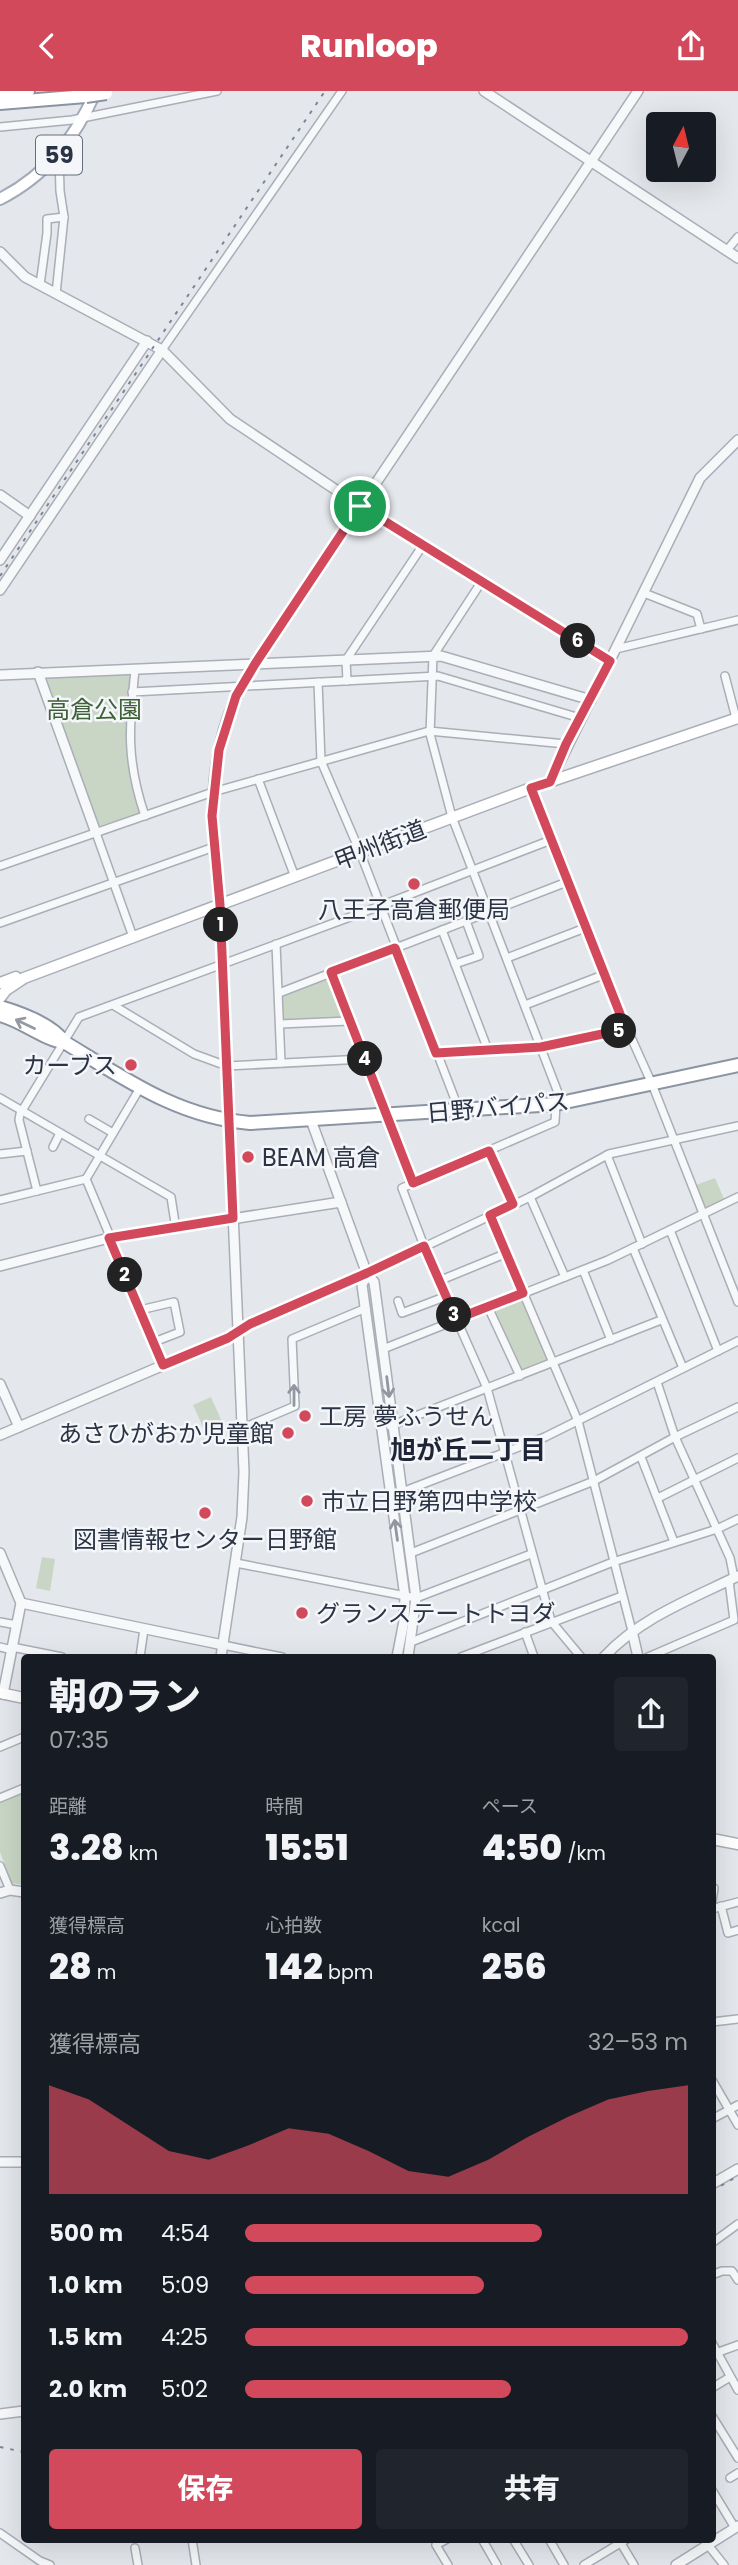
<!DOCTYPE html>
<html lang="ja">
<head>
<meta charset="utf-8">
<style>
  :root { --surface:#171b24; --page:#20242c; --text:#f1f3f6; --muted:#9ea1a6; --accent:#d1495b }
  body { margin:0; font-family:Poppins,"Noto Sans JP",sans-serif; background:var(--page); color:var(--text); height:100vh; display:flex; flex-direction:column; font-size:26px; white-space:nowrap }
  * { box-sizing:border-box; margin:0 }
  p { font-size:23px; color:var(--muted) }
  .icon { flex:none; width:38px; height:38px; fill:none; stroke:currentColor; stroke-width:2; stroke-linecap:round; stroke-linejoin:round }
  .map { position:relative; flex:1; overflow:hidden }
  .sheet { position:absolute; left:21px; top:1563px; width:695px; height:889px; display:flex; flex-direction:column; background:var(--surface); border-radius:7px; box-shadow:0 7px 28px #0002 }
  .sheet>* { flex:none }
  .needle { width:46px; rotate:7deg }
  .tools { position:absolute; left:646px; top:21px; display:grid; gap:14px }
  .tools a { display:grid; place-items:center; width:70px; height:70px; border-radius:7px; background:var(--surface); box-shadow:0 7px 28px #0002; font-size:35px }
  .pin { position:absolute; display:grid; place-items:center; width:60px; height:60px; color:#fff; margin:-30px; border:4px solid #fff; border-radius:50%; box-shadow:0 2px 7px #0007 }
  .km { position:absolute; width:35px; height:35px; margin:-18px; border-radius:50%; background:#222; color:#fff; font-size:19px; line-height:35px; text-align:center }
  .round { display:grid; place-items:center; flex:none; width:74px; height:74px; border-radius:7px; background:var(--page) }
  .summary { display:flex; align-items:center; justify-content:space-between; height:119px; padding:0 28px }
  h1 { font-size:38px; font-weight:800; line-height:52px }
  .metrics { display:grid; grid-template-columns:repeat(3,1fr); gap:10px; height:119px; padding:7px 28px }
  .metrics div { display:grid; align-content:center }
  .metrics b { font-size:35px; font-weight:800 }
  .metrics small { font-size:19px; font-weight:400 }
  .metrics p { font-size:19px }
  .chart { height:196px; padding:14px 28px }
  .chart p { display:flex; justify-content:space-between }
  .chart svg { width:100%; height:126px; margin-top:7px; fill:var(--accent); opacity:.7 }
  .cta { display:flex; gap:14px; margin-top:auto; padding:14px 28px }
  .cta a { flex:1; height:80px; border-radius:7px; background:var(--accent); color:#fff; font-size:28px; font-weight:800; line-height:80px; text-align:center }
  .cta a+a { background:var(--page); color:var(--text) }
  ul { padding:0 28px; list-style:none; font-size:23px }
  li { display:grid; grid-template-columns:112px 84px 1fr; align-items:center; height:52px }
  li i { height:18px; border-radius:9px; background:var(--accent) }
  header { display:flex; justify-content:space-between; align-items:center; height:91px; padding:0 28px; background:var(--accent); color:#fff; font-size:32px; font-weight:800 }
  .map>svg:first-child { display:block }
</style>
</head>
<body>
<header><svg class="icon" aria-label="back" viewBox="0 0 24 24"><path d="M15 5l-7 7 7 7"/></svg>Runloop<svg class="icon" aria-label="share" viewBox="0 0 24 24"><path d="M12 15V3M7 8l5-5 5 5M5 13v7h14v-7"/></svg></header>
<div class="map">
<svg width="738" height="2474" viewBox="0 0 738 2474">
  <rect width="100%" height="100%" fill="#e4e7ec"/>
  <g fill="#c9d6c5">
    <path d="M 131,583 C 126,637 124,670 140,722 L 99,735 L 46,586 Z"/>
    <polygon points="331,881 349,930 280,933 279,902"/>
    <polygon points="715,1087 724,1108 706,1118 696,1094"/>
    <polygon points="367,1183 374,1191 416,1507 408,1566 397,1566 404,1530 362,1194"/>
    <polygon points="523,1202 553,1272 520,1285 488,1216"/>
    <polygon points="211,1306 226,1340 208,1347 193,1314"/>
    <polygon points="42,1466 55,1468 50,1500 36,1497"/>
    <polygon points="24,1701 24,1794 12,1792 0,1761 0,1711"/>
  </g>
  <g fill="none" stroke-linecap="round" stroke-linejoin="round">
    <g stroke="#a9aeb7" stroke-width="10">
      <g id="minor">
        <polyline points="0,36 72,29 217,0"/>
        <polyline points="727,159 738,146"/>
        <polyline points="40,194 47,142 47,128 64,126"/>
        <polyline points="56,203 64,126 60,100 59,63"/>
        <polyline points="162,259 342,0"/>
        <polyline points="360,415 610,570"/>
        <polyline points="482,490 433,565 430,643 452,726 562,1012"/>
        <polyline points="644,502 697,523 701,538"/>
        <polyline points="616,558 738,529"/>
        <path d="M 135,579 C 129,636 126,669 145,725"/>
        <polyline points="725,585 736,627"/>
        <polyline points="347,590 346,569 423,454"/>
        <polyline points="318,591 321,670 360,761 459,1019"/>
        <polyline points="132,601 438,585 580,627"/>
        <polyline points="258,688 295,786"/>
        <polyline points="531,697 603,884 652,993 738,1211"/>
        <polyline points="96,742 133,846"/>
        <polyline points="0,775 213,701 429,640 566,653"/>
        <polyline points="0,832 214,756"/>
        <polyline points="442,839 488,959"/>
        <polyline points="276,853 281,972"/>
        <polyline points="507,867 585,837"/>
        <polyline points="455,873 479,865 466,830"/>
        <polyline points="331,881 413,1092"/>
        <polyline points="279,902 567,791"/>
        <polyline points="113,914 194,963 227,975 364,968"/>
        <polyline points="525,914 603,884"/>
        <polyline points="280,933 349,930"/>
        <polyline points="436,962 541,956 626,938"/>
        <polyline points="0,1007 171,1106 176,1138"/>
        <polyline points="556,1013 555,1031 402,1097 424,1155 487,1297 551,1530 581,1566"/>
        <polyline points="89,1028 113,1042"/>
        <polyline points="53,1056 60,1042"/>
        <polyline points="489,1060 514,1113"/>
        <polyline points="0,1063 27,1060"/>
        <polyline points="607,1064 642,1153"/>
        <polyline points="86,1088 164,1274"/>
        <polyline points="86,1088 140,997"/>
        <polyline points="37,1100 19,1029 20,1023 79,926 380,815 551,749"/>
        <polyline points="530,1106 565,1186"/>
        <polyline points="0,1109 86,1088"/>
        <polyline points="490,1124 578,1330 632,1540"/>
        <polyline points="670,1139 718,1260"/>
        <polyline points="633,1157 683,1277"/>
        <polyline points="583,1179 611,1249"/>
        <polyline points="441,1189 507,1162"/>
        <polyline points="398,1210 402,1222 447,1205"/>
        <polyline points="488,1216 520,1285"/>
        <polyline points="140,1219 174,1211 180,1241 154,1251"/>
        <polyline points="238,1240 250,1233 367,1183 530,1106 609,1063 738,1035"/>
        <polyline points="383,1258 608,1169 738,1106"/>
        <polyline points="657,1291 675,1346 730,1467 734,1487"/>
        <polyline points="390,1335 661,1229"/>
        <polyline points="243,1337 295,1315 292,1248 366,1217"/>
        <polyline points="641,1366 674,1451"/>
        <polyline points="402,1401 545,1346 738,1250"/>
        <polyline points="658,1407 738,1367"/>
        <polyline points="411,1462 594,1390 675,1346 738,1316"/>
        <polyline points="236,1472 416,1507 531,1463"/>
        <polyline points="0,1531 17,1534"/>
        <polyline points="525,1541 534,1566"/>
        <polyline points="411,1551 613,1471 717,1438 738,1428"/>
        <polyline points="223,1554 282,1566"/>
        <polyline points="0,1556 12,1559"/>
        <polyline points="12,1556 62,1566"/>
        <polyline points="140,1566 144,1538"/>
        <polyline points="461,1566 622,1505"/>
        <polyline points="648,1566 734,1529 729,1490"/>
        <polyline points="0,1656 24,1646"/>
        <polyline points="0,1707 24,1697"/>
        <polyline points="0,1775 10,1799"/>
        <polyline points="712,1797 714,1797 712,1810"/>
        <polyline points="721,1815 728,1842 738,1839"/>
        <polyline points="712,1818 738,1811"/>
        <polyline points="712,1931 738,1928"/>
        <polyline points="712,1989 738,2034"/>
        <polyline points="712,2028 738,2014"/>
        <polyline points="712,2152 738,2133"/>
        <polyline points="712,2184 722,2180 732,2180 738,2189"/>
        <polyline points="712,2252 738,2299"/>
        <polyline points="716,2262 738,2254"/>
        <polyline points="712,2297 730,2286"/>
        <polyline points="712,2325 738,2367"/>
        <polyline points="730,2387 738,2382"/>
        <polyline points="712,2399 735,2437"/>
        <polyline points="0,2442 40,2470 50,2474"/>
        <polyline points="192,2448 196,2474"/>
        <polyline points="447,2448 436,2454 448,2474"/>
        <polyline points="482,2448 497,2474"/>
        <polyline points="513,2448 529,2474"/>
        <polyline points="549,2448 564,2474"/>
        <polyline points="619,2449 634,2474"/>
        <polyline points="708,2454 724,2474"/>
        <polyline points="135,2457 138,2474"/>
        <polyline points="584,2474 627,2448"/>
      </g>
    </g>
    <g stroke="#a9aeb7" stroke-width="12">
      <g id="tertiary">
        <polyline points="484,0 738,167"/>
        <polyline points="0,161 25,186 162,259 230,328 360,415"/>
        <polyline points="0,404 30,425"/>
        <polyline points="0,469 147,250"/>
        <polyline points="0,499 162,259"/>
        <polyline points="38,581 96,742"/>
        <polyline points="0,584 441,565 591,609"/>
        <polyline points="550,691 700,387 738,349"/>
        <polyline points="311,1029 367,1183 374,1191 416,1507 408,1566"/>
        <polyline points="0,1175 109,1147 341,1111"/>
        <polyline points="367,1183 362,1194 405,1506 404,1530 397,1566"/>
        <polyline points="0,1293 19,1336"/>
        <polyline points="0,1344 227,1247 238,1240"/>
        <polyline points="0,1462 21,1512 3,1603"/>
        <polyline points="21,1512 223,1554"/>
        <polyline points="632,1540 638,1566"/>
        <path d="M 221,1566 L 242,1426 L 244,1381 L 220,814 C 211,745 205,671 236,606 C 242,595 249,584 255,573 L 638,0"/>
        <path d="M 604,1566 C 640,1527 691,1508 738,1485"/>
        <polyline points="0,1802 10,1799 24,1801"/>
        <polyline points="0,2071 24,2071"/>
        <polyline points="712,2093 738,2078"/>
        <polyline points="0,2323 24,2320"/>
        <polyline points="676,2474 738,2435"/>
      </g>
    </g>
    <g stroke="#a9aeb7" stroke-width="13">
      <g id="secondary">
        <polyline points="0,892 16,886"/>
        <polyline points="0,907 6,899 24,887 531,697 738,627"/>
        <polyline points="0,1602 24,1607"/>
        <polyline points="712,1748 738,1753"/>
      </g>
    </g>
    <g stroke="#a3abb8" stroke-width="14">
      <path id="primary" d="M 0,108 C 47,84 75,47 96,0"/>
    </g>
    <g stroke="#8b94a3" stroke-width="16">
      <g id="trunk">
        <path d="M 0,916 C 20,922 52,933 64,951 C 45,949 21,929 0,924"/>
        <path d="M 64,951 C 124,987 177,1026 250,1032 L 556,1013 L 738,974"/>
      </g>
    </g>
    <g stroke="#8b94a3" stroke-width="16">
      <g id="motorway">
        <polyline points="0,2 28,0"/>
        <polyline points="0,12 86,5"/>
      </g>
    </g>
    <use href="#minor" stroke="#f7f8fa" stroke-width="7"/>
    <use href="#tertiary" stroke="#f7f8fa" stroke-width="9"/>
    <use href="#secondary" stroke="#fff" stroke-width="10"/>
    <use href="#primary" stroke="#fff" stroke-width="10"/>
    <use href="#trunk" stroke="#fff" stroke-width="12"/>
    <use href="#motorway" stroke="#fff" stroke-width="12"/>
    <g stroke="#7d8696" stroke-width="2" stroke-dasharray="3.5 7" stroke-linecap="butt">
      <polyline points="0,485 325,0"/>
      <polyline points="712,2100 738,2085"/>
      <polyline points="0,2356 24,2361"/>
    </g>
    <g stroke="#8b94a3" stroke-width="16" stroke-linecap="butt">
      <polyline id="motorway-bridge" points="86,5 106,2"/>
    </g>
    <use href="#motorway-bridge" stroke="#fff" stroke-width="12"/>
  </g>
  <defs><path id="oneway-shaft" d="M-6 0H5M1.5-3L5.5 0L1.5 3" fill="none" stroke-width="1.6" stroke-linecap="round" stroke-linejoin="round" transform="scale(1.75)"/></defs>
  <use stroke="#959aa2" href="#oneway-shaft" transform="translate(25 933) rotate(-154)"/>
  <g stroke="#9196a0">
    <use href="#oneway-shaft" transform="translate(388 1296) rotate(83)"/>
    <use href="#oneway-shaft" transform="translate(294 1304) rotate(-90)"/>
    <use href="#oneway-shaft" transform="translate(396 1439) rotate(-98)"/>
  </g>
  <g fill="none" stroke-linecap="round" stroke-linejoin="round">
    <g stroke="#fff" stroke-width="14">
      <polygon id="route" points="360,415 610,570 566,653 550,691 531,697 626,938 541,956 436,962 395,857 331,881 413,1092 489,1060 513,1113 490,1124 523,1202 456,1228 424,1155 367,1182 250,1233 228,1247 163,1274 109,1147 233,1127 220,814 212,725 219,659 236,605 255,573"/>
    </g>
    <use href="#route" stroke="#d1495b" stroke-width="9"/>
  </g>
  <g fill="#d1495b" stroke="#f4f6f9" stroke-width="2.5">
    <circle cx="414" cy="793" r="7"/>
    <circle cx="131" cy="974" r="7"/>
    <circle cx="248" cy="1066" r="7"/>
    <circle cx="305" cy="1325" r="7"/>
    <circle cx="288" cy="1342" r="7"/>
    <circle cx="307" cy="1410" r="7"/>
    <circle cx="205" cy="1422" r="7"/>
    <circle cx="302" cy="1522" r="7"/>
  </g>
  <g text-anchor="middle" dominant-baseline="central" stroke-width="5" stroke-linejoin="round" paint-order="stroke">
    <rect fill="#f4f6f9" stroke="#676e7b" stroke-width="2" x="36" y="44.5" width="46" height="39" rx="5"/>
    <g font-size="23" font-weight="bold" fill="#2b3445">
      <text x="59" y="64">59</text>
    </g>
    <g font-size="24" fill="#3f6138" stroke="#f4f6f9">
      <text x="94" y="618">高倉公園</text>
    </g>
    <g font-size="24" fill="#2b3445" stroke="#f4f6f9">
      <text transform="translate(380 754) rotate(-21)">甲州街道</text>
      <text transform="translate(498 1016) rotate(-5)">日野バイパス</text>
    </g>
    <g font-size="24" fill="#2b3445" stroke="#f4f6f9" text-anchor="start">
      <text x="414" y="818" text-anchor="middle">八王子高倉郵便局</text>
      <text x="117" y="974" text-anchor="end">カーブス</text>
      <text x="262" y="1066">BEAM 高倉</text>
      <text x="319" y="1325">工房 夢ふうせん</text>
      <text x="274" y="1342" text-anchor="end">あさひがおか児童館</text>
      <text x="321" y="1410">市立日野第四中学校</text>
      <text x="205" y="1448" text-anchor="middle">図書情報センター日野館</text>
      <text x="316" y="1522">グランステートトヨダ</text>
    </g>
    <g font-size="26" font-weight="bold" fill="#1d2536" stroke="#f4f6f9">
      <text x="468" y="1359">旭が丘二丁目</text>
    </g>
  </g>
</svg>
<div class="tools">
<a><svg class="needle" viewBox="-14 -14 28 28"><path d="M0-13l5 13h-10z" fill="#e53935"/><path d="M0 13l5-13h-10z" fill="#9ea1a6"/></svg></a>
</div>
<div class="pin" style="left:360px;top:415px;background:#1e9e55"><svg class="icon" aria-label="arrive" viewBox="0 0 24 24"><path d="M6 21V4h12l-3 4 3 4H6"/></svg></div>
<b class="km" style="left:221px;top:834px">1</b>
<b class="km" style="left:125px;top:1184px">2</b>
<b class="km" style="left:454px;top:1224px">3</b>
<b class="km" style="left:365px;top:968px">4</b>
<b class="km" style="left:619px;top:940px">5</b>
<b class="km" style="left:578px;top:550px">6</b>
<section class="sheet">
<div class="summary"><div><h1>朝のラン</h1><p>07:35</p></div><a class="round"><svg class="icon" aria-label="share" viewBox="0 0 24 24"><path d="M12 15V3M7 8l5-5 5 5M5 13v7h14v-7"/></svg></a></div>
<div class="metrics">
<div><p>距離</p><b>3.28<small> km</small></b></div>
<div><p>時間</p><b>15:51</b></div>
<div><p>ペース</p><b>4:50<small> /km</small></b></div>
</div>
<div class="metrics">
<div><p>獲得標高</p><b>28<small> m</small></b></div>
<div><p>心拍数</p><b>142<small> bpm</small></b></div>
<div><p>kcal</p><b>256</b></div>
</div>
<div class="chart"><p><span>獲得標高</span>32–53 m</p>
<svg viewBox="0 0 160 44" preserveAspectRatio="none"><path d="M0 44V6L10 11L20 20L30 29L40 32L50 27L60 21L70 23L80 29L90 36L100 38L110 32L120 24L130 17L140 11L150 8L160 6V44z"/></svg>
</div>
<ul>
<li><b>500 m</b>4:54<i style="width:67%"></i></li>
<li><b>1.0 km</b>5:09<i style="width:54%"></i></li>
<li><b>1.5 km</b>4:25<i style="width:100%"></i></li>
<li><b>2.0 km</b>5:02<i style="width:60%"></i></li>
</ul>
<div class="cta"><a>保存</a><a>共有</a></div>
</section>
</div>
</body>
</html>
